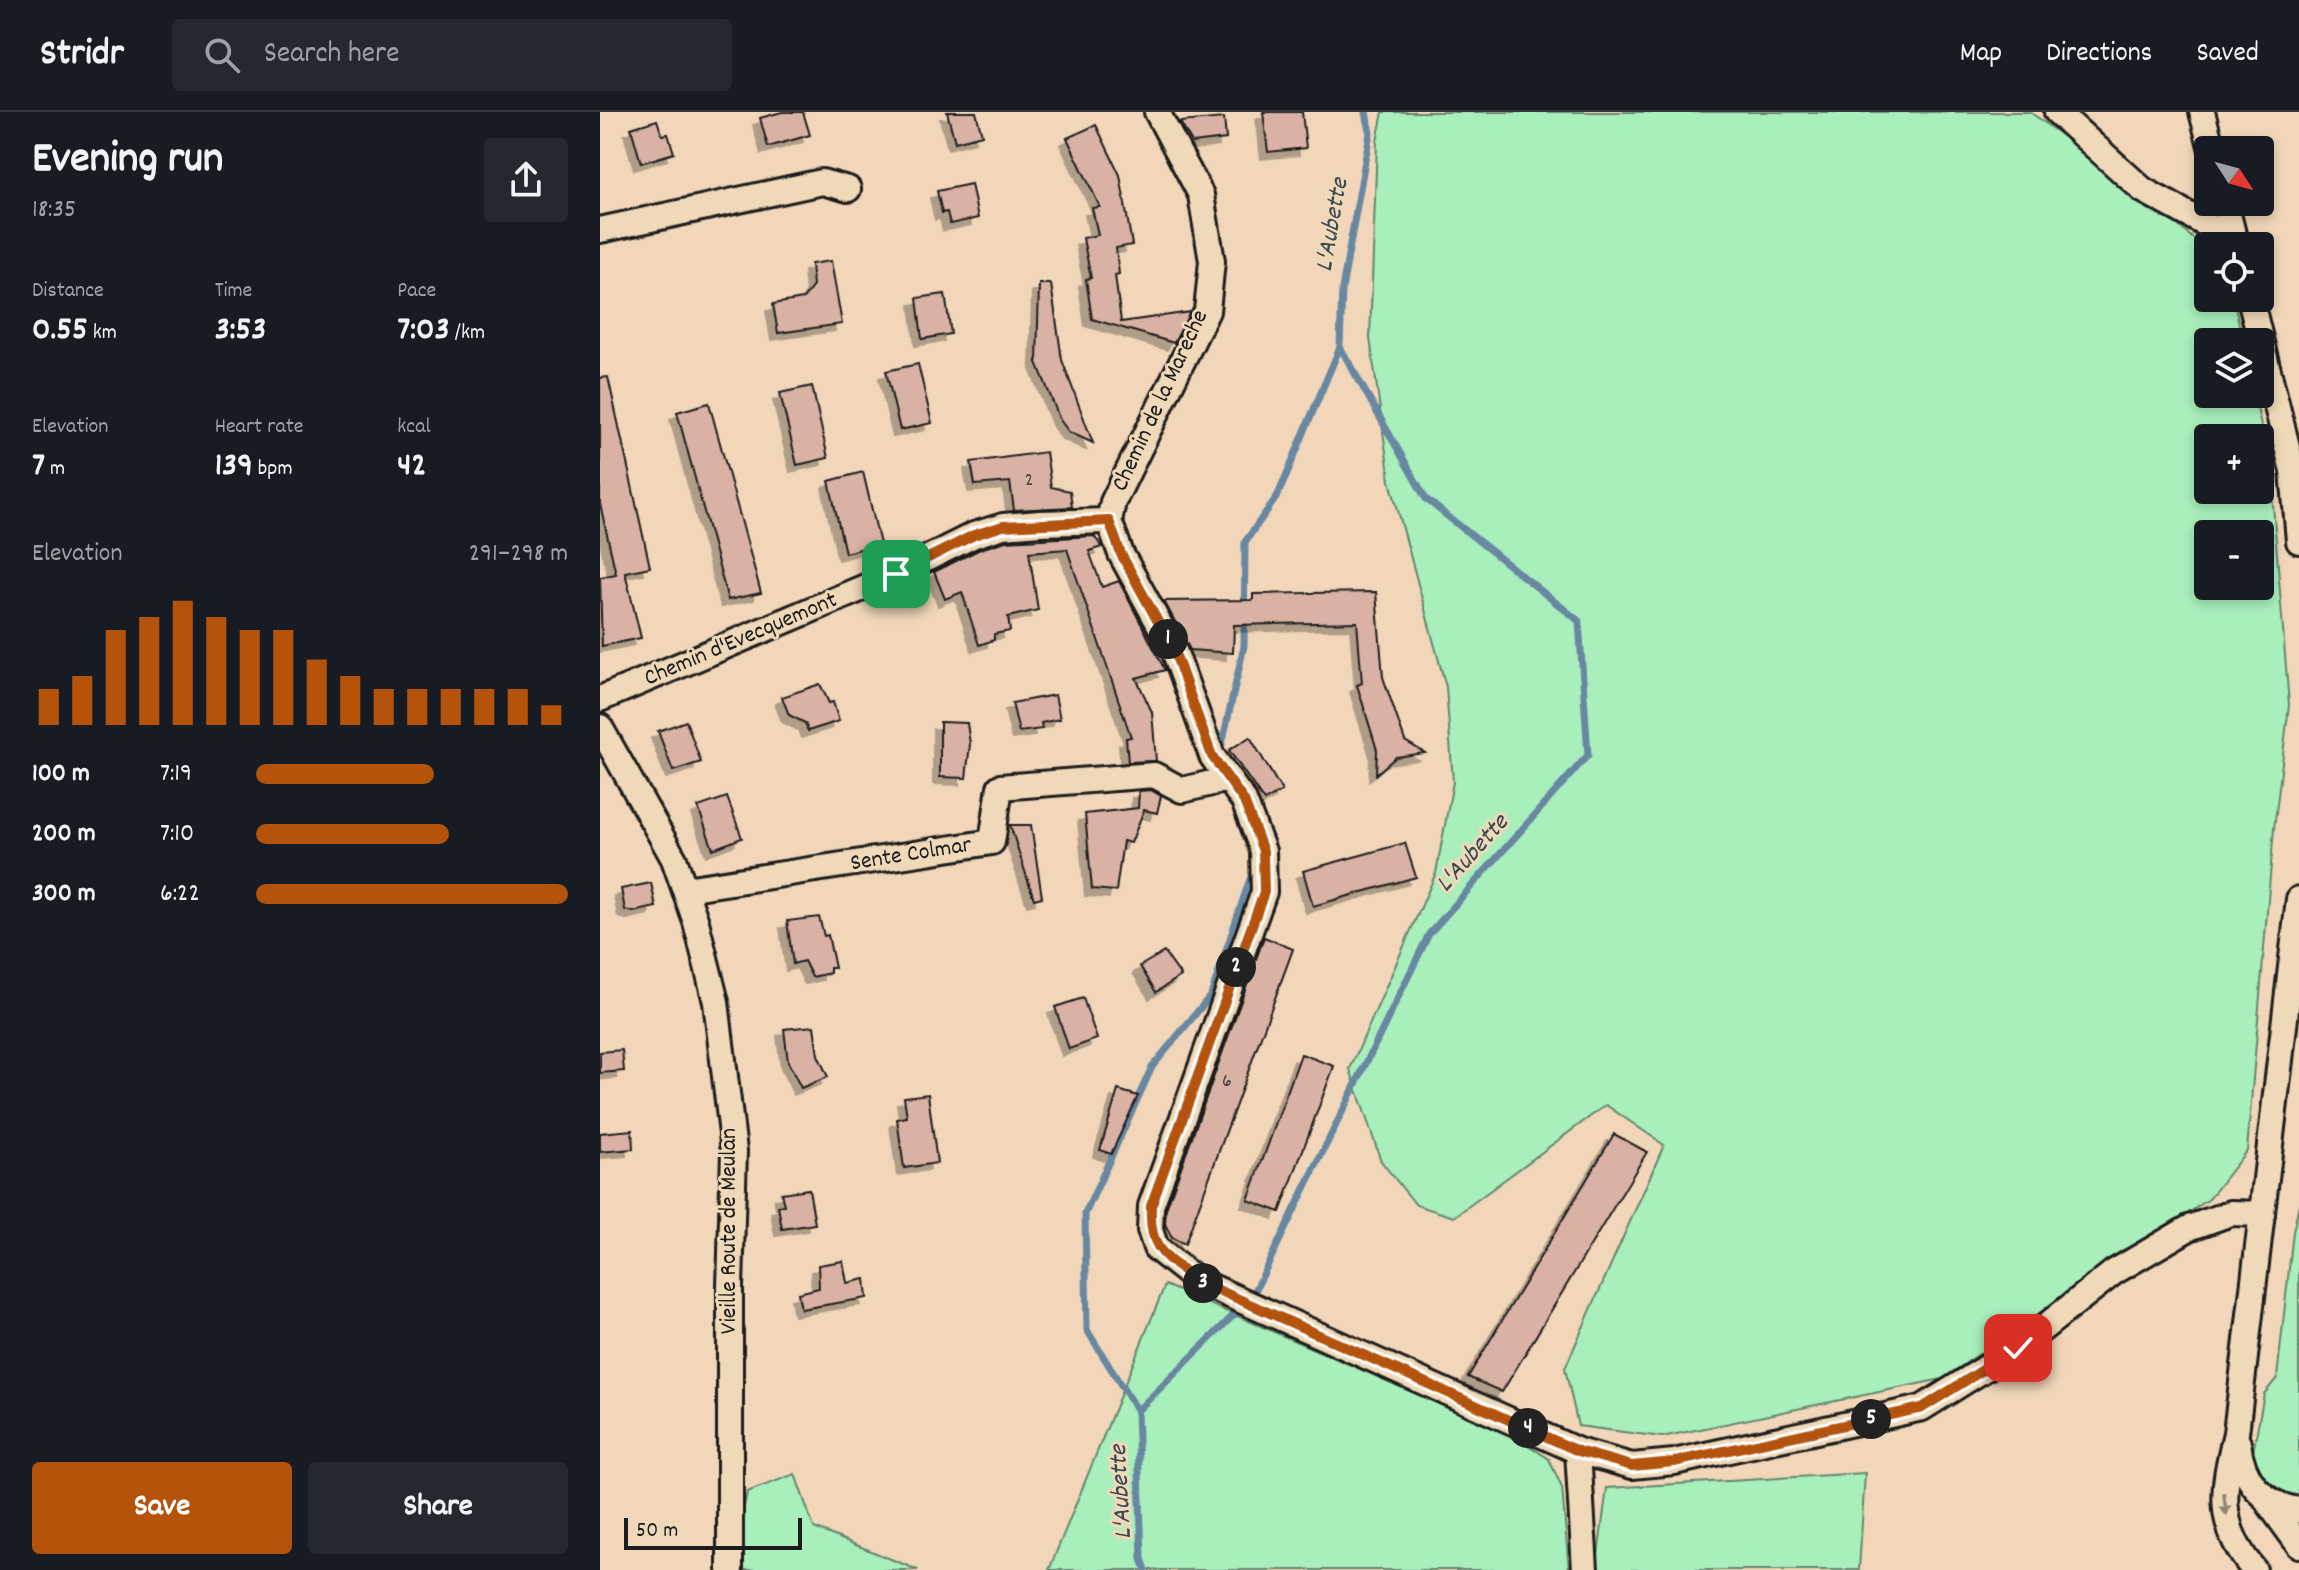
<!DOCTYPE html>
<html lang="en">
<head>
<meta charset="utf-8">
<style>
  :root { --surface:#171b24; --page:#242831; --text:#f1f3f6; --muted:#9ea1a6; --line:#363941; --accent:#b45309 }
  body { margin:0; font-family:Dekko,sans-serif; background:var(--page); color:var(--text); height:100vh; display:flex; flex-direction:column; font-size:30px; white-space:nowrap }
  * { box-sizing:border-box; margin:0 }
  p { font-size:26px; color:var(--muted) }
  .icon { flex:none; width:44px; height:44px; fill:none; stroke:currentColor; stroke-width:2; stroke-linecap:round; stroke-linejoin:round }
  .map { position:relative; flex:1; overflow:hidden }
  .details { display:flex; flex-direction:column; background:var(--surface); width:600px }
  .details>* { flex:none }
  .needle { width:52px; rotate:126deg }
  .fabs { position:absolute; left:1594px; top:24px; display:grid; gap:16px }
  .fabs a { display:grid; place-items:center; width:80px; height:80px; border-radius:8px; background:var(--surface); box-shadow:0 4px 12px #0003; font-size:40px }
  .scale { position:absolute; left:24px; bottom:20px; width:178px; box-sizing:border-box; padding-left:8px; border:4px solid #1c1c1c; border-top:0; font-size:22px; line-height:28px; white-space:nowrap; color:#1c1c1c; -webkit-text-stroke:6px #efd9b8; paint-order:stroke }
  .pin { position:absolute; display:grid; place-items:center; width:68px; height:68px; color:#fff; margin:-34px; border-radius:16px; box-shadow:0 4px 12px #0006 }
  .km { position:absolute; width:40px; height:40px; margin:-20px; border-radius:50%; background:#222; color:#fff; font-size:22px; line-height:40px; text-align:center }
  .round { display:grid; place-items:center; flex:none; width:84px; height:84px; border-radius:8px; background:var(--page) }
  .summary { display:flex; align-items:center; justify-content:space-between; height:136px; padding:0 32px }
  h1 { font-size:44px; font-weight:800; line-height:60px }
  .stats { display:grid; grid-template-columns:repeat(3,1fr); gap:12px; height:136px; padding:8px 32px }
  .stats div { display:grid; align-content:center }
  .stats b { font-size:34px; font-weight:800 }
  .stats small { font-size:22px; font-weight:400 }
  .stats p { font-size:22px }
  .chart { height:224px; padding:16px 32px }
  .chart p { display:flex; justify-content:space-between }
  .chart svg { width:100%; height:144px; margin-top:8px; stroke:var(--accent); stroke-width:6 }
  .primary-button { display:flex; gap:16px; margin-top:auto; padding:16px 32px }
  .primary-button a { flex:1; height:92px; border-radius:8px; background:var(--accent); color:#fff; font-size:32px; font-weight:800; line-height:92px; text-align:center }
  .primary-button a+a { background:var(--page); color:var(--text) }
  ul { padding:0 32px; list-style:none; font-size:26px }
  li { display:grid; grid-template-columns:128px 96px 1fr; align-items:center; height:60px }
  li i { height:20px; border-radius:10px; background:var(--accent) }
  header { display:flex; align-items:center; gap:48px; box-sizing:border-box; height:112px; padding:0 40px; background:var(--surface); border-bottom:2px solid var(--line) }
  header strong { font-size:38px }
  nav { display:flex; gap:44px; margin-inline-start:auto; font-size:28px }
  .search { width:560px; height:72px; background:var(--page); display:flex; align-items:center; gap:20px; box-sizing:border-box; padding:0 28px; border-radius:8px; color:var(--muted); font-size:30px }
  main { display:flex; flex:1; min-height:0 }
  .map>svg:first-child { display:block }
</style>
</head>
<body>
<header>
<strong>Stridr</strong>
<div class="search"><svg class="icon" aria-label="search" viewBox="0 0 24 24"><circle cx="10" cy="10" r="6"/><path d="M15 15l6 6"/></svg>Search here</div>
<nav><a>Map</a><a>Directions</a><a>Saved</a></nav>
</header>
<main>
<section class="details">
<div class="summary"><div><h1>Evening run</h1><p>18:35</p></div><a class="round"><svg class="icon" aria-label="share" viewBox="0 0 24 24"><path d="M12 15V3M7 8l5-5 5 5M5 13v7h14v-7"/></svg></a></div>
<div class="stats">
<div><p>Distance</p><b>0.55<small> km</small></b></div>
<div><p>Time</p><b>3:53</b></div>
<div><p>Pace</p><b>7:03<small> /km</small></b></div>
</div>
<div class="stats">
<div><p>Elevation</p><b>7<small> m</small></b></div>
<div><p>Heart rate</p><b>139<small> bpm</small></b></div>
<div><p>kcal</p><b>42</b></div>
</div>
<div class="chart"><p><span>Elevation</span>291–298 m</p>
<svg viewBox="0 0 160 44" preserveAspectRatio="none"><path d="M5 44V33M15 44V29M25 44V15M35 44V11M45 44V6M55 44V11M65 44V15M75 44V15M85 44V24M95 44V29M105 44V33M115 44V33M125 44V33M135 44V33M145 44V33M155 44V38"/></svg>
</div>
<ul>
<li><b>100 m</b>7:19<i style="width:57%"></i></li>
<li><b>200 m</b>7:10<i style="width:62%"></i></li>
<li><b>300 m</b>6:22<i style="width:100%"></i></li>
</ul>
<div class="primary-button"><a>Save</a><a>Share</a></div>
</section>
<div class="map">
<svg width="1699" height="1458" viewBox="0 0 1699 1458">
  <defs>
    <filter id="shadow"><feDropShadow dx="-7" dy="7" stdDeviation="0" flood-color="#0004"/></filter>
  </defs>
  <rect width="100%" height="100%" fill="#f1d6b9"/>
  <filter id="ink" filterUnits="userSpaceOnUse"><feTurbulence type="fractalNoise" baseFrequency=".0125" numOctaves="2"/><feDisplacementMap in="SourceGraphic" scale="16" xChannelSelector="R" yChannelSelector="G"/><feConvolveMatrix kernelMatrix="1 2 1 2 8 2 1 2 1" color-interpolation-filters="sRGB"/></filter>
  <g filter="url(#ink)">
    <g fill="#a8efbc" stroke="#62866c" stroke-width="2" fill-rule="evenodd">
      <path d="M 783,0 L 1430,0 L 1554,92 L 1608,140 L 1608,186 L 1633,186 L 1643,230 L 1608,230 L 1608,282 L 1654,282 L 1670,355 L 1689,593 L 1674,717 L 1647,1038 L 1609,1087 L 1342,1267 L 1062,1325 L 978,1314 L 965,1256 L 1064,1033 L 1006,993 L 854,1105 L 816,1093 L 781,1049 L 750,957 L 836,761 L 853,670 L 846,575 L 790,369 L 770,226 L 777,29 ZM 1608,326 L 1660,326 L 1660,378 L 1608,378 ZM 1608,422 L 1660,422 L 1660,474 L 1608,474 Z"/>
      <polygon points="1699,1092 1699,1388 1666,1374 1652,1345 1664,1282 1677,1266 1693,1120"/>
      <polygon points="565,1173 911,1322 949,1347 962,1376 969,1458 449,1458"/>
      <polygon points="1265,1361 1259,1458 996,1458 1007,1376"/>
      <polygon points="195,1362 214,1416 318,1458 132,1458 147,1380"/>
    </g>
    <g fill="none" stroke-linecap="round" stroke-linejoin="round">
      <g stroke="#6887a1" stroke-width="7">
        <polyline points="620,641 644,534 645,430 678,383 740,235 742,177 770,21 766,0"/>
        <polyline points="537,1299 652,1185 829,822 988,643 979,509 826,387 740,235"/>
        <polyline points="546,1458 542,1447 537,1299 487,1218 485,1102 552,955 611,883 653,758"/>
      </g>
    </g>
    <g fill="#d9b2a5" stroke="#1c1c1c" stroke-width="2" filter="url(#shadow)">
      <polygon points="182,0 203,0 210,23 168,35 160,6"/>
      <polygon points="347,0 376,0 382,23 355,30"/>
      <polygon points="663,0 702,0 706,36 668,40"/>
      <polygon points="624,6 626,27 592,31 580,10"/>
      <polygon points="57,8 62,23 68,22 74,41 41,51 31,16"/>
      <polygon points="496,13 520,63 532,133 516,136 519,162 515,163 521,210 590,200 574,231 492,207 486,167 491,166 483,126 498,123 492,96 500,95 467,26"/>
      <polygon points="371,72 378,106 350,112 347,100 342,101 337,79"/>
      <polygon points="231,149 242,212 178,221 173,192 203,187 213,174 211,152"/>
      <polygon points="439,172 451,172 462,248 493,331 469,320 460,308 437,250"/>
      <polygon points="345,182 351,222 322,227 317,186"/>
      <polygon points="318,252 332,311 300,318 286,259"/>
      <polygon points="8,265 50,455 25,460 41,526 2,534 0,465 16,462 0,392 0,266"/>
      <polygon points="212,274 228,346 197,353 180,281"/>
      <polygon points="109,291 161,481 128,488 77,300"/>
      <polygon points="446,340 451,375 470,379 472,395 414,398 410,370 375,373 371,350"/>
      <polygon points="263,360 280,432 245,441 229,369"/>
      <polygon points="494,424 502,435 489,439 502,475 519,469 565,558 536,566 552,600 556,649 528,650 526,626 531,625 467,437 429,440 438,498 408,505 410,519 394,522 394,528 379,533 362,480 345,487 334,460 380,437 406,429"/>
      <polygon points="776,480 783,565 805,629 825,641 796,645 776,662 777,638 757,573 762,571 757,510 634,513 633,541 590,538 564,489 653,488 653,482"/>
      <polygon points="220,572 229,591 233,590 239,609 208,619 205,611 189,603 182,585"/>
      <polygon points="455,583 460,607 441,611 442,617 419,620 412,591"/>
      <polygon points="86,609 101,650 73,659 58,619"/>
      <polygon points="340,610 367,611 370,632 366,666 340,665"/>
      <polygon points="650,625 682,679 664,689 629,638"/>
      <polygon points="551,678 561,684 557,701 544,698 531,731 523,729 516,779 492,777 485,702 538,696 539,679"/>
      <polygon points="127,685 142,726 113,737 98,695"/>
      <polygon points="410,713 431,713 442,785 434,787"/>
      <polygon points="805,731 816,765 713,794 703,759"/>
      <polygon points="51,771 56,795 33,800 25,798 21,777"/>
      <polygon points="219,805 224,824 228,823 235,856 230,856 230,861 212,865 204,849 193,852 187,809"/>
      <polygon points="664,825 693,837 585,1132 572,1126 565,1112 566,1097"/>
      <polygon points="564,840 581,864 556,880 540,854"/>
      <polygon points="483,886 497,927 469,937 455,895"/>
      <polygon points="214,914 218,943 228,965 201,976 188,950 184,917"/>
      <polygon points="22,938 24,959 0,961 0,940"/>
      <polygon points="701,942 734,954 680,1100 648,1088"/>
      <polygon points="518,978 538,984 511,1042 500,1038"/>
      <polygon points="328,982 337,1051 304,1056 297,1007 307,1005 304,985"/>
      <polygon points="32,1018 33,1037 0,1040 0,1021"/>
      <polygon points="1014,1022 1047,1040 902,1280 868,1265"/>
      <polygon points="209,1077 215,1112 182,1117 178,1094 184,1093 181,1081"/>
      <polygon points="243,1149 247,1171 265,1167 267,1186 201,1197 198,1181 219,1176 218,1153"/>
    </g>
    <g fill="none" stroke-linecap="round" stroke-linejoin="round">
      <g stroke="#1c1c1c" stroke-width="30">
        <g id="minor">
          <polyline points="557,0 601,83 612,149 607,199 513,390 509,409 521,442 575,541 612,644 644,689 663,739 664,780 551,1094 550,1118 556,1136 596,1168 978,1339 1032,1354 1074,1350 1322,1296 1418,1236 1514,1160 1589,1116 1631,1101 1662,1102"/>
          <polyline points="1457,0 1543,78 1635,128"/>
          <polyline points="1602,0 1612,38"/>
          <polyline points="1625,90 1636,134"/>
          <polyline points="0,118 222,70 248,77"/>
          <polyline points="1650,186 1693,359 1699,429"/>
          <polyline points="0,587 296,462 374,423 403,414 440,411 509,409"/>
          <polyline points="0,615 74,747 96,810 116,890 134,1039 130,1175 130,1458"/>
          <polyline points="85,777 392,730 400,675 554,663 582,678 629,667"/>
          <path d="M 1638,1331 C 1642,1367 1662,1393 1699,1398"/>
          <polyline points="978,1339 985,1458"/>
          <polyline points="1667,1389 1699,1433"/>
          <path d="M 1654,1458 C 1615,1412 1623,1375 1636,1321 L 1699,787"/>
        </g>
      </g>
      <use href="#minor" stroke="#efd9b8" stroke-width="24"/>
    </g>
    <defs><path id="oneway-solid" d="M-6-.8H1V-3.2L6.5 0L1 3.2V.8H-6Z" transform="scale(2)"/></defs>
    <use fill="#908472" href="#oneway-solid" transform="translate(1625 1392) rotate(83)"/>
  </g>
  <g fill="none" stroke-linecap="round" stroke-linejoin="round" filter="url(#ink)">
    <g stroke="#fff" stroke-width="16">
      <path id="route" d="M 296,462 L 374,423 L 403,414 L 509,409 L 521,442 L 575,541 L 612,644 L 644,689 L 663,739 L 664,780 L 551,1094 C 549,1138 563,1143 596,1168 L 978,1339 L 1032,1354 L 1074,1350 L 1322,1296 L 1418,1236"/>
    </g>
    <use href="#route" stroke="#b45309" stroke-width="10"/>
  </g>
  <g text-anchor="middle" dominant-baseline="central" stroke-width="6" stroke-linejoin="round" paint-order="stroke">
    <g font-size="20" fill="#4b423e">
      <text x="429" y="369">2</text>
      <text x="627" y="970">6</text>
    </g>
    <g font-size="24" fill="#1c1c1c" stroke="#efd9b8">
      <text transform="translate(561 289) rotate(-65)">Chemin de la Mareche</text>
      <text transform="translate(141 528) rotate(-23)">Chemin d'Evecquemont</text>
      <text transform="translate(311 743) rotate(-9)">Sente Colmar</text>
      <text transform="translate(130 1119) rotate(-90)">Vieille Route de Meulan</text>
    </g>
    <g font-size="26" font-style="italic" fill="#3c4953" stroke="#efd9b8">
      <text transform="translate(733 113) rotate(-80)">L'Aubette</text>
      <text transform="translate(873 742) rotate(-48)">L'Aubette</text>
      <text transform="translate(522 1380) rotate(-93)">L'Aubette</text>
    </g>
  </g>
</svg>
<div class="fabs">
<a><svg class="needle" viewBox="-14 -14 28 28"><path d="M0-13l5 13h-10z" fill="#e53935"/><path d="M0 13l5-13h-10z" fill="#9ea1a6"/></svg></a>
<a><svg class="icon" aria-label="locate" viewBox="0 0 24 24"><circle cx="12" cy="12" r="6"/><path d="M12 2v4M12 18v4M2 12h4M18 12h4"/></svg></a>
<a><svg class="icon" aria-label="layers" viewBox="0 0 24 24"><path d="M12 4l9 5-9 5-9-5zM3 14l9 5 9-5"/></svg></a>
<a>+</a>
<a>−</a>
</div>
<div class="scale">50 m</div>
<div class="pin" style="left:296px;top:462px;background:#1e9e55"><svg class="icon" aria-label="arrive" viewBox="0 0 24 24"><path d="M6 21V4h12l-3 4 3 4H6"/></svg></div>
<div class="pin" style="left:1418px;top:1236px;background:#d93025"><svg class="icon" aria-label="check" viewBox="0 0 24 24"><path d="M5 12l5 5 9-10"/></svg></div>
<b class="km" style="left:568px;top:527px">1</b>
<b class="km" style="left:636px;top:855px">2</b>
<b class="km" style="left:603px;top:1171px">3</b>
<b class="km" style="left:928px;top:1316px">4</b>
<b class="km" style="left:1271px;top:1307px">5</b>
</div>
</main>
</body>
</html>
